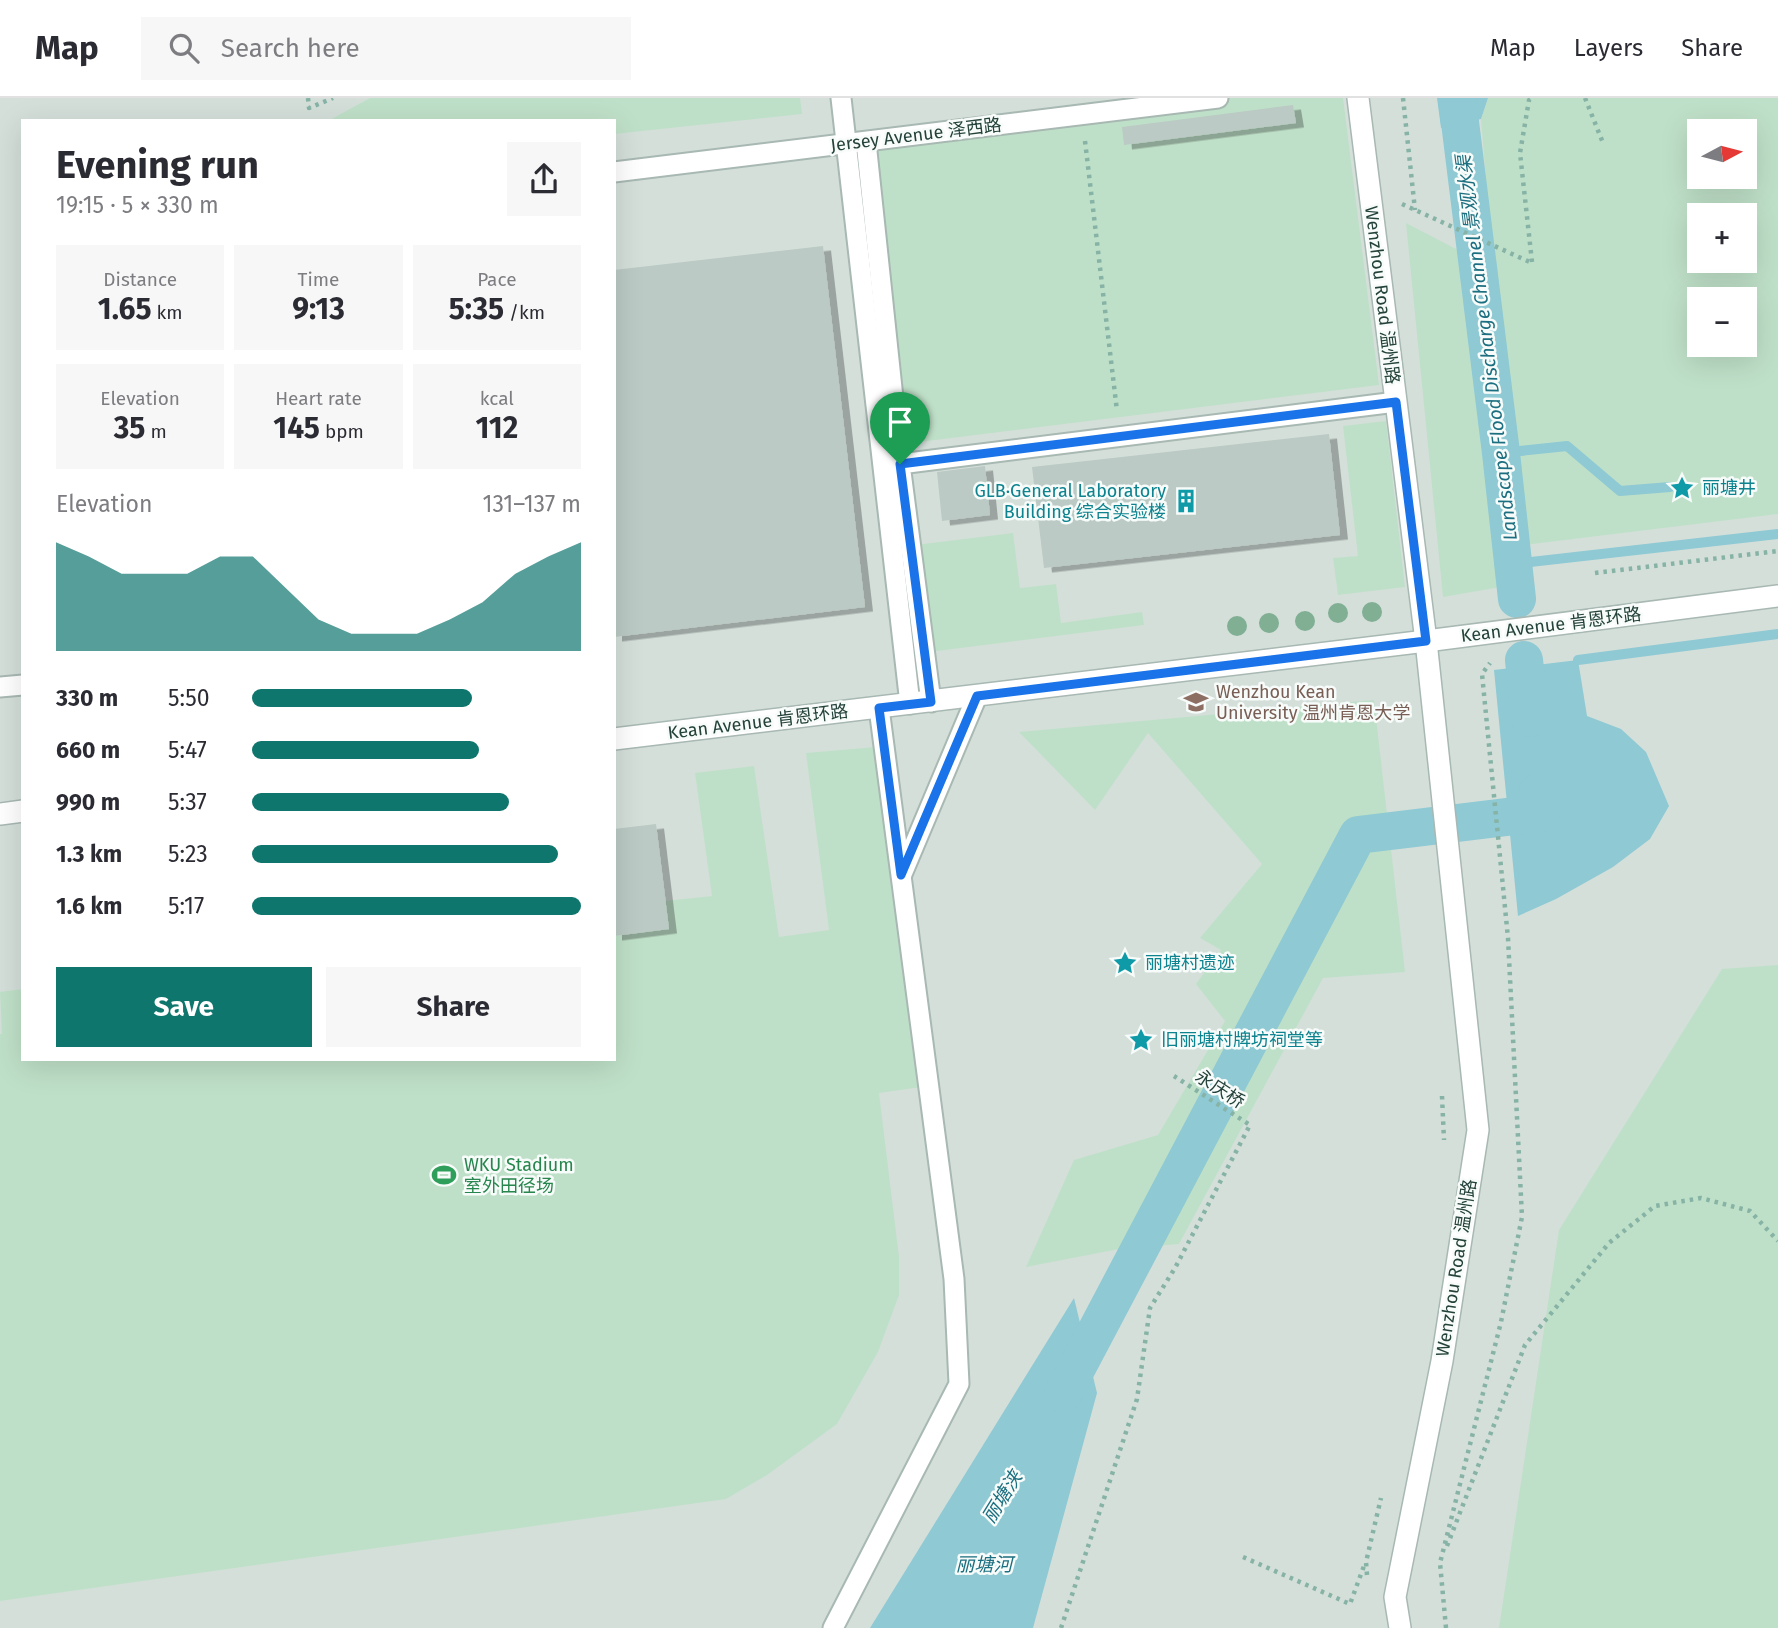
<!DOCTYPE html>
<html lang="en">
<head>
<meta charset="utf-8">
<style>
  :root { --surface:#fff; --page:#f7f7f7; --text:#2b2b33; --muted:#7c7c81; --line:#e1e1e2; --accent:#0f766e }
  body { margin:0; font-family:"Fira Sans","Noto Sans SC",sans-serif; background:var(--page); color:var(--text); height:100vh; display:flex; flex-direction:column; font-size:26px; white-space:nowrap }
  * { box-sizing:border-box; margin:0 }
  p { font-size:23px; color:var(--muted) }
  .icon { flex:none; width:38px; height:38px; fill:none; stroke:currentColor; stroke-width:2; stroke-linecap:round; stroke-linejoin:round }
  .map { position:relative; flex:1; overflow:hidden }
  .panel { position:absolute; left:21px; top:21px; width:595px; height:942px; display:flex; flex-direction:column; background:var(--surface); border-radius:0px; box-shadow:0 7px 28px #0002 }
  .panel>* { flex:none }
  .needle { width:46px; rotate:83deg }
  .fabs { position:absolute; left:1687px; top:21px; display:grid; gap:14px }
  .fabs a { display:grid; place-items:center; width:70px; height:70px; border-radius:0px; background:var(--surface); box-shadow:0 7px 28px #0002; font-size:35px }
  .pin { position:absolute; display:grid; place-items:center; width:60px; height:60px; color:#fff; margin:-72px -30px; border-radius:50% 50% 50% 0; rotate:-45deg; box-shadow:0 0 7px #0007 }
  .pin .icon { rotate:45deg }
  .round { display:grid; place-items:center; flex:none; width:74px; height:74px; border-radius:0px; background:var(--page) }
  .headline { display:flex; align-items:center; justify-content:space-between; height:119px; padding:0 35px }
  h1 { font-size:38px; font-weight:700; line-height:52px }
  .stats { display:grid; grid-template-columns:repeat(3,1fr); gap:10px; height:119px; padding:7px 35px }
  .stats div { display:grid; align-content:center; border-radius:0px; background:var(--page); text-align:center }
  .stats b { font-size:30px; font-weight:700 }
  .stats small { font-size:19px; font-weight:400 }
  .stats p { font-size:19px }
  .chart { height:196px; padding:14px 35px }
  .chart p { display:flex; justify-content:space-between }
  .chart svg { width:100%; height:126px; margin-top:7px; fill:var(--accent); opacity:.7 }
  .action { display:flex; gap:14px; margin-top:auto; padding:14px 35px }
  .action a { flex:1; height:80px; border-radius:0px; background:var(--accent); color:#fff; font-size:28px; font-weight:700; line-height:80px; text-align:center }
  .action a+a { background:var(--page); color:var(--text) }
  ul { padding:0 35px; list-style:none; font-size:23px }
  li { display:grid; grid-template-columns:112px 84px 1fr; align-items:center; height:52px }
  li i { height:18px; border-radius:9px; background:var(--accent) }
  header { display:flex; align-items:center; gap:42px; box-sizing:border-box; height:98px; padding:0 35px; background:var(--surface); border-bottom:2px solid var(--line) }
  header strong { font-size:33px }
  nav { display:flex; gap:38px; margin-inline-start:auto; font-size:24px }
  .search { width:490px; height:63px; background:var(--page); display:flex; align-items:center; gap:18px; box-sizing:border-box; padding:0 24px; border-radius:0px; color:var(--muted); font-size:26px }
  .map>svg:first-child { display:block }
</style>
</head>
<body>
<header>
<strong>Map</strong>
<div class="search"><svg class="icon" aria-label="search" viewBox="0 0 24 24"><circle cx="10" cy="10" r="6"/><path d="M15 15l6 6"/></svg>Search here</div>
<nav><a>Map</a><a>Layers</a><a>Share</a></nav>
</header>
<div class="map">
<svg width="1778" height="1530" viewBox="0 0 1778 1530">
  <defs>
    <filter id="shadow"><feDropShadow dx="8" dy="4.5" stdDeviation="0" flood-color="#0004"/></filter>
  </defs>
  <rect width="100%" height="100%" fill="#e6efeb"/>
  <path fill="#d4dfda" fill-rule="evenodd" d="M 0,0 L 1778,0 L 1778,1530 L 0,1530 ZM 23,23 L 614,23 L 614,961 L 23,961 ZM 1699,33 L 1745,33 L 1745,79 L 1699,79 ZM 1699,117 L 1745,117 L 1745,163 L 1699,163 ZM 1699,201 L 1745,201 L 1745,247 L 1699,247 Z"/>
  <g fill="#bfe0c8" fill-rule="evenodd">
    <polygon points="370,0 800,0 802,16 614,36 614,23 328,23"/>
    <polygon points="1223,0 1343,0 1379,287 903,346 866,44"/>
    <path d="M 1488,0 L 1778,0 L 1778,416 L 1523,447 L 1493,166 L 1481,21 ZM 1699,33 L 1745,33 L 1745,79 L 1699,79 ZM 1699,117 L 1745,117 L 1745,163 L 1699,163 ZM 1699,201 L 1745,201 L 1745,247 L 1699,247 Z"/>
    <polygon points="1406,125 1460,153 1501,489 1443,499"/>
    <polygon points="1386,323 1405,489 1338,497 1333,460 1358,458 1343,328"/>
    <polygon points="1013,435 1020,490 1056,486 1061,525 1142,514 1144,527 929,554 915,447"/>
    <polygon points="1374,602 1405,874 1323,880 1179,1146 1119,1151 1026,1169 1074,1062 1158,1037 1225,923 1196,886 1221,852 1200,840 1262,766 1148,635 1095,712 1019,634"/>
    <polygon points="876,649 921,989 879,995 899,1159 899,1197 878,1254 837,1326 767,1377 726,1401 0,1503 0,936 2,936 0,894 23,891 23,961 614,961 614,838 669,831 665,803 712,798 695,675 754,668 779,839 829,832 806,655"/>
    <polygon points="1778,867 1778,1530 1499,1530 1559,1132 1722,871"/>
  </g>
  <g fill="#8ec9d4">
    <polygon points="1437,0 1488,0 1481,21 1441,30"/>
    <polygon points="1578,562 1587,618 1621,631 1646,654 1669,708 1650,741 1613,769 1556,801 1518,818 1494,572"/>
    <polygon points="1074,1200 1097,1295 1033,1530 870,1530"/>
  </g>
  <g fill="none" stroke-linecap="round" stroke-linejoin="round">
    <g stroke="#8ec9d4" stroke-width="10">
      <polyline points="1501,355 1567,348 1620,393 1670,389"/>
      <polyline points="1513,466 1778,436"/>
      <polyline points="1578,562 1778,536"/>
    </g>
    <g stroke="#8ec9d4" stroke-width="38">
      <polyline points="1457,0 1501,355 1517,501"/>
      <polyline points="1524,562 1530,620"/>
      <polyline points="1063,1296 1358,737 1540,715 1538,694"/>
    </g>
  </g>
  <g fill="#bbcac4" filter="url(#shadow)">
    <polygon points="1293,7 1296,25 1124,47 1122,29"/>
    <polygon points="823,148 865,509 614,539 614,172"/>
    <polygon points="1329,336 1340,437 1044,470 1032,369"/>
    <polygon points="985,368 990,417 942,423 937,374"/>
    <polygon points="656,726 669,831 614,838 614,731"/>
  </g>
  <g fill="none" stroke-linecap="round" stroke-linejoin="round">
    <g stroke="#a8b8b2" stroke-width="23">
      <g id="lane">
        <polyline points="841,0 910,606"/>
        <polyline points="866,44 900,366"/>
        <polyline points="614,74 1218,0"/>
        <polyline points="0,589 23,587"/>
        <polyline points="931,604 900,366 1396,304"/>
        <polyline points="902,776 977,598"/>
        <polyline points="833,1530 959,1286 954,1181 879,610"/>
      </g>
    </g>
    <g stroke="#a8b8b2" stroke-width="24">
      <g id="street">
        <polyline points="1358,0 1426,543 1478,1032 1442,1263 1395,1499 1400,1530"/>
        <polyline points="614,641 1426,543 1778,498"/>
        <polyline points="0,716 23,713"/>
      </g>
    </g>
    <g stroke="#86b3a5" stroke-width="4.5" stroke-dasharray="3.5 5" stroke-linecap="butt">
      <polyline points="308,0 309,10 333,0"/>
      <polyline points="1403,0 1415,112"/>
      <polyline points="1585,0 1603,45"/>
      <polyline points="1085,43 1117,313"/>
      <polyline points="1402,106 1532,165"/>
      <polyline points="1532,164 1520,55 1529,2 1532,0"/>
      <polyline points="1595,475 1778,453"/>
      <polyline points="1442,998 1444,1042"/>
      <polyline points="1447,1448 1525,1247 1609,1145 1655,1108 1701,1100 1750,1113 1778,1143"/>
      <polyline points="1243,1459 1350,1506 1364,1468"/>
      <polyline points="1367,1477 1366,1464 1381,1400"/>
      <polyline points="1061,1530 1137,1301 1150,1210 1175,1170 1250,1027 1174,978"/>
      <polyline points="1446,1530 1440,1465 1501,1224 1522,1119 1508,840 1482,576 1490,565"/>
    </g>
    <use href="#lane" stroke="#fff" stroke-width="19"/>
    <use href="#street" stroke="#fff" stroke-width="21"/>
  </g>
  <g fill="#80af93">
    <circle cx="1372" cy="514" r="10"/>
    <circle cx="1338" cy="515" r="10"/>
    <circle cx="1305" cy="523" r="10"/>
    <circle cx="1269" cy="525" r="10"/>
    <circle cx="1237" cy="528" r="10"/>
  </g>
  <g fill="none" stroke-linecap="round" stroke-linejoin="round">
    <g stroke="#fff" stroke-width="14">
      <polygon id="route" points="1396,304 1426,543 977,598 901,777 879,610 931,604 900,366"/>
    </g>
    <use href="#route" stroke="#1a73e8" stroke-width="9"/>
  </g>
  <defs>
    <g id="sight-bare" transform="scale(1.89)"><path d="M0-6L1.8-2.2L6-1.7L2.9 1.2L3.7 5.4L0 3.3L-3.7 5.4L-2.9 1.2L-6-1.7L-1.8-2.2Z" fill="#0f9aa8" stroke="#f7fbf9" stroke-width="2.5" paint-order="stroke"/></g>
    <g id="building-bare" transform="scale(1.89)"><path d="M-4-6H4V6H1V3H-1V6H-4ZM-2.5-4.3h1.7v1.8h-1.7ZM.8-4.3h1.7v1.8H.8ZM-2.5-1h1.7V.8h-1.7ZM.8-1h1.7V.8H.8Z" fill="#0f9aa8" stroke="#f7fbf9" stroke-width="2.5" paint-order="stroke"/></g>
    <g id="university-bare" transform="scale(1.89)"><path d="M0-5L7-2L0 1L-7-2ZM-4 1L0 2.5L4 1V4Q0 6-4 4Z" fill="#8d6e63" stroke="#f7fbf9" stroke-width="2.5" paint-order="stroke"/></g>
    <g id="stadium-bare" transform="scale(1.89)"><path d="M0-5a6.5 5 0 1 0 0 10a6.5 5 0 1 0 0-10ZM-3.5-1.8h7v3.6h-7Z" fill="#2e9e5b" stroke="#f7fbf9" stroke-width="2.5" paint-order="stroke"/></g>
  </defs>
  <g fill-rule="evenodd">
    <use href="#sight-bare" x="1682" y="390"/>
    <use href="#building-bare" x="1186" y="403"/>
    <use href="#university-bare" x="1196" y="604"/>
    <use href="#sight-bare" x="1125" y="865"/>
    <use href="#sight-bare" x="1141" y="942"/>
    <use href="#stadium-bare" x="444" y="1077"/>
  </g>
  <g text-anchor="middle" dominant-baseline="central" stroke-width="5" stroke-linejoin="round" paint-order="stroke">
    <g font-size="18" fill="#24423a" stroke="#f7fbf9">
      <text transform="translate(916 37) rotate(-7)">Jersey Avenue 泽西路</text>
      <text transform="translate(1382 197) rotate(83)">Wenzhou Road 温州路</text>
      <text transform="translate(1551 527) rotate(-7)">Kean Avenue 肯恩环路</text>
      <text transform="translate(758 624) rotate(-7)">Kean Avenue 肯恩环路</text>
      <text transform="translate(1220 991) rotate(33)">永庆桥</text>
      <text transform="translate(1456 1170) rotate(-81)">Wenzhou Road 温州路</text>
    </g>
    <g font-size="18" fill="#0d838f" stroke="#f7fbf9" text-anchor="start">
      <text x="1702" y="390">丽塘井</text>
      <text x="1166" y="393" text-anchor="end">GLB·General Laboratory<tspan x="1166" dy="21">Building 综合实验楼</tspan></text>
      <text x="1145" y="865">丽塘村遗迹</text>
      <text x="1161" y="942">旧丽塘村牌坊祠堂等</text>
    </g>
    <g font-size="18" fill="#785e54" stroke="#f7fbf9" text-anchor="start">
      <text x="1216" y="594">Wenzhou Kean<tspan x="1216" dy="21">University 温州肯恩大学</tspan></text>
    </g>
    <g font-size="18" fill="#27864d" stroke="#f7fbf9" text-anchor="start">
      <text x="464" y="1067">WKU Stadium<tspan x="464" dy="21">室外田径场</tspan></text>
    </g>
    <g font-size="19" font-style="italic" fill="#1c6f80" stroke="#f7fbf9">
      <text transform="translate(1487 250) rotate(-97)">Landscape Flood Discharge Channel 景观水渠</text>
      <text transform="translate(1002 1399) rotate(-58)">丽塘浃</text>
      <text x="984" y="1466">丽塘河</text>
    </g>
  </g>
</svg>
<div class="fabs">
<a><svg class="needle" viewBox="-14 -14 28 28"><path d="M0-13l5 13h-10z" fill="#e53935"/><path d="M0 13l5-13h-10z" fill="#7c7c81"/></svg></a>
<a>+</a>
<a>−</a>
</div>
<div class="pin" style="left:900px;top:366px;background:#1e9e55"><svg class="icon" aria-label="arrive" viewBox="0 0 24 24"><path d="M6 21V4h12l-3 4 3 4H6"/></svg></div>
<section class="panel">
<div class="headline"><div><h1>Evening run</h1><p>19:15 · 5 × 330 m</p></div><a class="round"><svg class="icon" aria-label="share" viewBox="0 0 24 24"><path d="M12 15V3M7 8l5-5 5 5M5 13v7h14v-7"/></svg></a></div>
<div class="stats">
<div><p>Distance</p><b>1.65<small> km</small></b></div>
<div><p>Time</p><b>9:13</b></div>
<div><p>Pace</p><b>5:35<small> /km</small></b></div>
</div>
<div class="stats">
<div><p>Elevation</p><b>35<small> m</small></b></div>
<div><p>Heart rate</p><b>145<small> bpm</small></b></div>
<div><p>kcal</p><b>112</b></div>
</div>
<div class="chart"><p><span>Elevation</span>131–137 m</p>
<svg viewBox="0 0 160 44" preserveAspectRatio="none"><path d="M0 44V6L10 11L20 17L30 17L40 17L50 11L60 11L70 22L80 33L90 38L100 38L110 38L120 33L130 27L140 17L150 11L160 6V44z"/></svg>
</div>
<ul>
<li><b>330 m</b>5:50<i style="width:67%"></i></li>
<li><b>660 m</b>5:47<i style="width:69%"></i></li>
<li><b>990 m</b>5:37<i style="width:78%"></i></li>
<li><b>1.3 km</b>5:23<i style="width:93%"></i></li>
<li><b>1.6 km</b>5:17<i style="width:100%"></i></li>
</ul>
<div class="action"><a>Save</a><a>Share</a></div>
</section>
</div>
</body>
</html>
